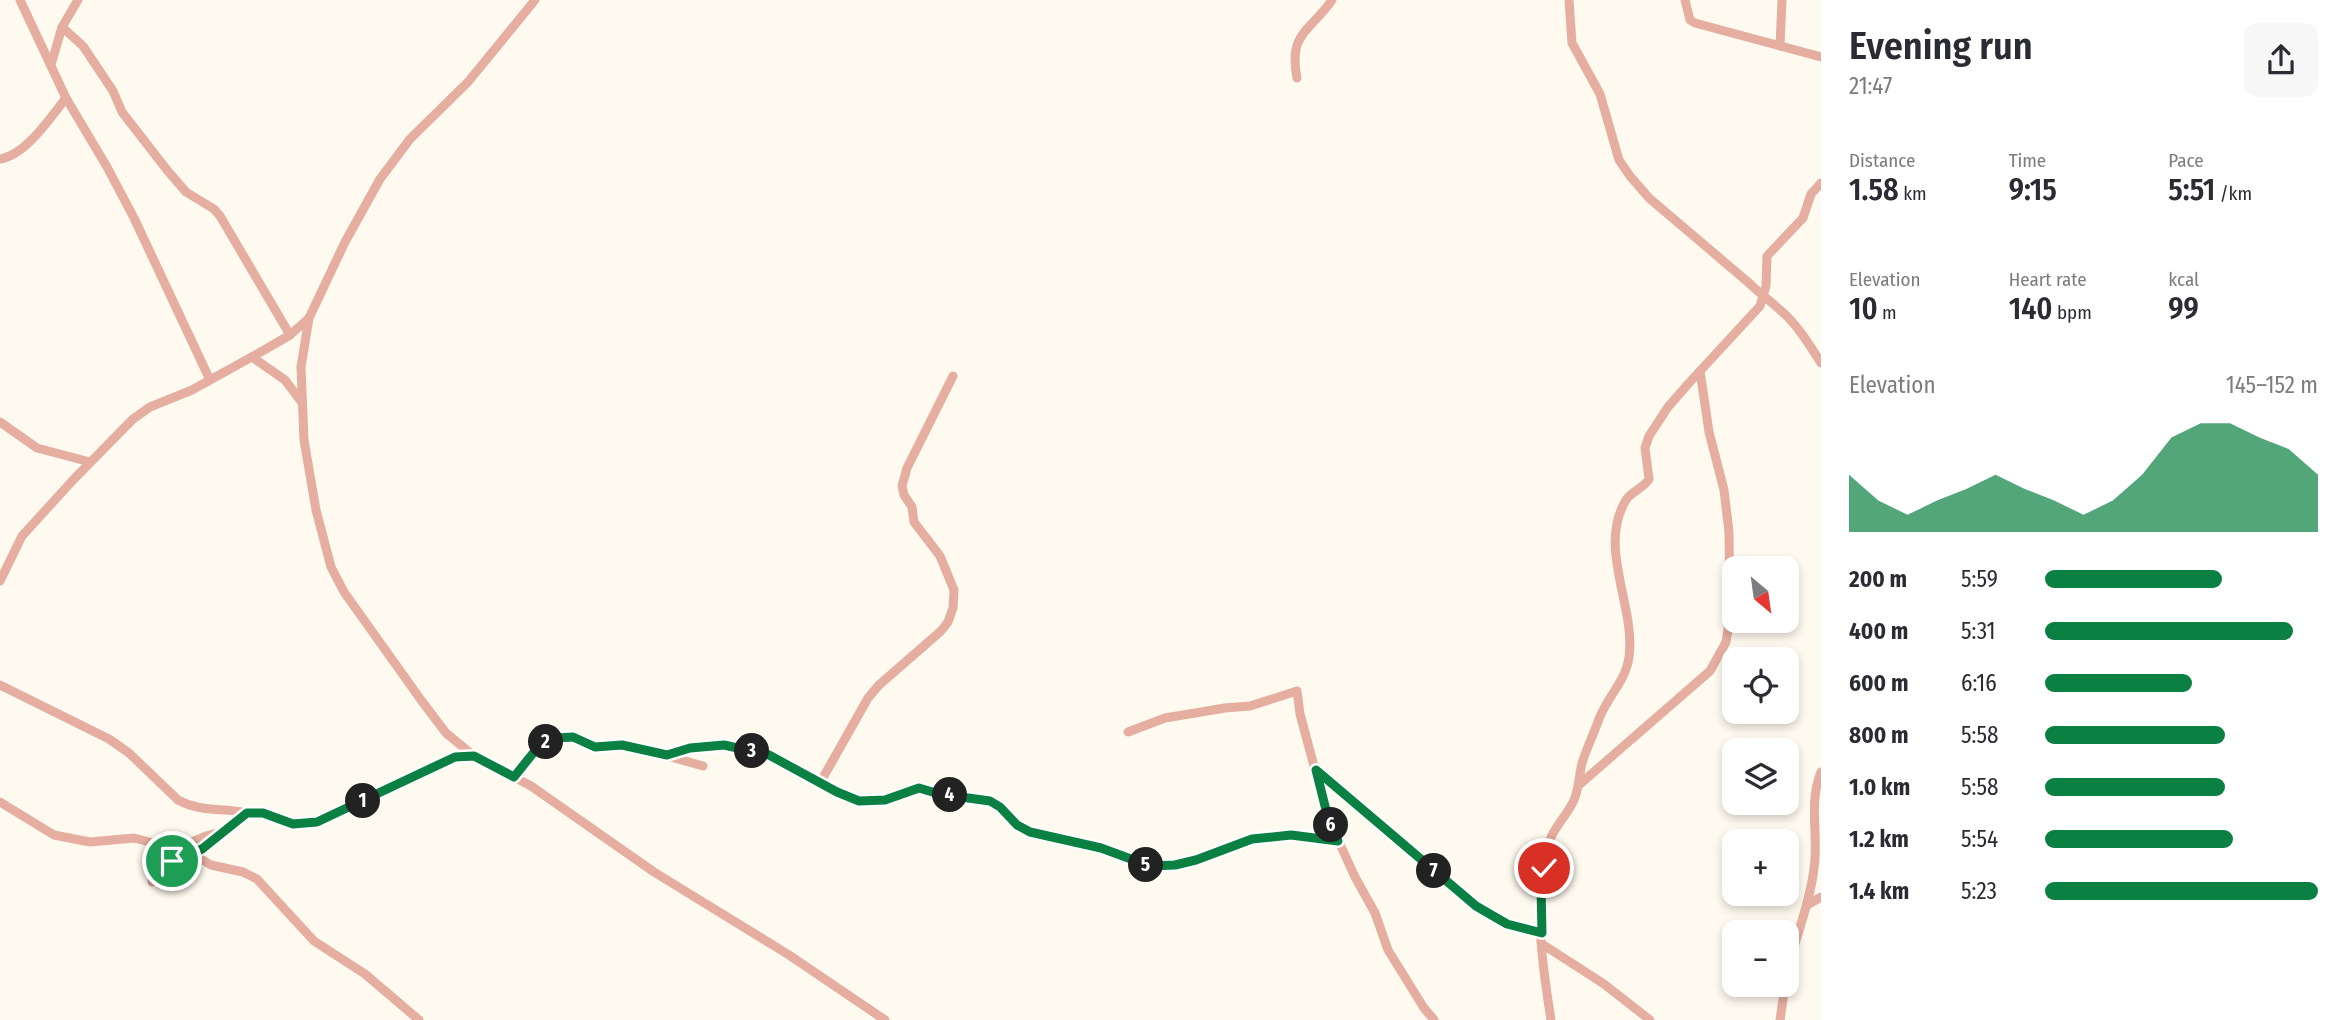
<!DOCTYPE html>
<html lang="en">
<head>
<meta charset="utf-8">
<style>
  :root { --surface:#fff; --page:#f7f7f7; --text:#2b2b33; --muted:#7c7c81; --accent:#0b8043 }
  body { margin:0; font-family:"Fira Sans Condensed",sans-serif; background:var(--page); color:var(--text); height:100vh; display:flex; flex-direction:column; font-size:26px; white-space:nowrap }
  * { box-sizing:border-box; margin:0 }
  p { font-size:23px; color:var(--muted) }
  .icon { flex:none; width:38px; height:38px; fill:none; stroke:currentColor; stroke-width:2; stroke-linecap:round; stroke-linejoin:round }
  .map { position:relative; flex:1; overflow:hidden }
  .details { display:flex; flex-direction:column; background:var(--surface); width:525px }
  .details>* { flex:none }
  .needle { width:46px; rotate:151deg }
  .buttons { position:absolute; left:1722px; top:556px; display:grid; gap:14px }
  .buttons a { display:grid; place-items:center; width:77px; height:77px; border-radius:14px; background:var(--surface); box-shadow:0 4px 10px #0003; font-size:35px }
  .pin { position:absolute; display:grid; place-items:center; width:60px; height:60px; color:#fff; margin:-30px; border:4px solid #fff; border-radius:50%; box-shadow:0 2px 7px #0007 }
  .km { position:absolute; width:35px; height:35px; margin:-18px; border-radius:50%; background:#222; color:#fff; font-size:19px; line-height:35px; text-align:center }
  .round { display:grid; place-items:center; flex:none; width:74px; height:74px; border-radius:14px; background:var(--page) }
  .overview { display:flex; align-items:center; justify-content:space-between; height:119px; padding:0 28px }
  h1 { font-size:38px; font-weight:600; line-height:52px }
  .figures { display:grid; grid-template-columns:repeat(3,1fr); gap:10px; height:119px; padding:7px 28px }
  .figures div { display:grid; align-content:center }
  .figures b { font-size:30px; font-weight:600 }
  .figures small { font-size:19px; font-weight:400 }
  .figures p { font-size:19px }
  .chart { height:196px; padding:14px 28px }
  .chart p { display:flex; justify-content:space-between }
  .chart svg { width:100%; height:126px; margin-top:7px; fill:var(--accent); opacity:.7 }
  ul { padding:0 28px; list-style:none; font-size:23px }
  li { display:grid; grid-template-columns:112px 84px 1fr; align-items:center; height:52px }
  li i { height:18px; border-radius:9px; background:var(--accent) }
  main { display:flex; flex:1; min-height:0 }
  .map>svg:first-child { display:block }
</style>
</head>
<body>
<main>
<div class="map">
<svg width="1821" height="1020" viewBox="0 0 1821 1020">
  <rect width="100%" height="100%" fill="#fffaef"/>
  <g fill="none" stroke-linecap="round" stroke-linejoin="round">
    <g stroke="#e5aea0" stroke-width="9">
      <polyline points="20,0 66,98 107,167 134,218 210,380"/>
      <polyline points="535,0 468,82 410,139 380,179 345,242 309,318 301,367 304,440 316,510 331,567 344,592 421,700 446,733 474,756 531,786 654,872 789,955 885,1020"/>
      <path d="M 1569,0 L 1572,43 L 1600,94 L 1619,160 L 1630,176 L 1649,198 L 1749,283 C 1759,293 1769,300 1779,309 C 1797,324 1809,344 1821,363"/>
      <polyline points="1685,0 1690,20 1695,23 1821,57"/>
      <polyline points="62,27 83,46 113,91 122,112 167,170 186,192 214,209 220,216 290,335"/>
      <polyline points="1780,46 1782,0"/>
      <polyline points="51,65 62,27 78,0"/>
      <path d="M 1297,78 C 1288,32 1311,31 1332,0"/>
      <path d="M 0,159 C 26,155 50,118 66,98"/>
      <polyline points="252,357 285,380 300,400"/>
      <polyline points="0,422 37,448 90,462"/>
      <polyline points="0,581 22,536 74,479 133,419 150,407 192,390 266,349 290,335 309,318"/>
      <path d="M 0,685 L 109,739 L 129,753 L 178,800 C 202,813 222,807 247,813"/>
      <polyline points="1128,732 1165,718 1225,708 1250,706 1297,691 1300,714 1328,818 1355,877 1375,913 1388,950 1424,1008 1434,1020"/>
      <path d="M 667,755 C 732,736 756,749 812,779 C 827,787 844,797 860,801 C 882,805 896,790 916,788 C 923,787 930,791 936,793 C 953,798 972,795 989,800 C 1004,805 1011,823 1025,830 C 1049,841 1077,841 1102,848 C 1119,853 1136,865 1152,866 C 1189,870 1219,846 1253,839 C 1282,833 1310,837 1338,841"/>
      <polyline points="1316,770 1476,906 1507,924 1542,933"/>
      <polyline points="514,777 544,743 556,738 569,737 595,747 622,745 636,747 703,766"/>
      <polyline points="820,783 868,698 879,685 941,631 948,622 953,608 954,590 940,556 914,522 912,507 904,495 902,486 907,468 953,376"/>
      <polyline points="1580,784 1710,671 1726,642 1730,618 1729,532 1724,490 1709,432 1700,371"/>
      <polyline points="0,802 54,835 90,842 134,838 176,849 206,836 221,832"/>
      <polyline points="193,854 211,865 243,872 257,879 314,941 365,974 419,1020"/>
      <polyline points="152,882 165,865 202,849 247,813 263,813 293,824 309,824 416,778 444,762 455,757 474,756"/>
      <polyline points="1807,905 1821,897"/>
      <polyline points="1542,944 1604,984 1650,1020"/>
      <path d="M 1787,973 C 1795,938 1810,904 1814,868 C 1819,836 1808,804 1821,772"/>
      <path d="M 1551,1020 C 1542,964 1533,901 1548,845 C 1553,827 1567,816 1574,800 C 1579,788 1579,776 1582,763 C 1586,750 1594,733 1599,719 C 1607,697 1626,681 1629,657 C 1636,606 1597,548 1626,500 C 1632,491 1644,488 1649,479 L 1645,448 L 1649,436 L 1668,407 L 1689,383 L 1760,306 L 1766,286 L 1767,256 L 1803,218 L 1811,194 L 1821,183"/>
      <polyline points="1780,1020 1785,985"/>
    </g>
  </g>
  <g fill="none" stroke-linecap="round" stroke-linejoin="round">
    <g stroke="#fff" stroke-width="14">
      <polyline id="route" points="172,861 202,849 247,813 263,813 293,824 317,822 455,757 474,756 514,777 534,752 544,743 556,738 573,737 595,747 622,745 667,755 690,748 724,745 769,755 837,792 859,801 885,800 919,788 939,794 990,801 1000,807 1017,825 1030,832 1101,848 1150,866 1175,865 1196,860 1252,839 1291,835 1338,841 1328,818 1316,770 1476,906 1507,924 1542,933 1541,887 1544,868"/>
    </g>
    <use href="#route" stroke="#0b8043" stroke-width="9"/>
  </g>
</svg>
<div class="buttons">
<a><svg class="needle" viewBox="-14 -14 28 28"><path d="M0-13l5 13h-10z" fill="#e53935"/><path d="M0 13l5-13h-10z" fill="#7c7c81"/></svg></a>
<a><svg class="icon" aria-label="locate" viewBox="0 0 24 24"><circle cx="12" cy="12" r="6"/><path d="M12 2v4M12 18v4M2 12h4M18 12h4"/></svg></a>
<a><svg class="icon" aria-label="layers" viewBox="0 0 24 24"><path d="M12 4l9 5-9 5-9-5zM3 14l9 5 9-5"/></svg></a>
<a>+</a>
<a>−</a>
</div>
<div class="pin" style="left:172px;top:861px;background:#1e9e55"><svg class="icon" aria-label="arrive" viewBox="0 0 24 24"><path d="M6 21V4h12l-3 4 3 4H6"/></svg></div>
<div class="pin" style="left:1544px;top:868px;background:#d93025"><svg class="icon" aria-label="check" viewBox="0 0 24 24"><path d="M5 12l5 5 9-10"/></svg></div>
<b class="km" style="left:363px;top:801px">1</b>
<b class="km" style="left:546px;top:742px">2</b>
<b class="km" style="left:752px;top:751px">3</b>
<b class="km" style="left:950px;top:795px">4</b>
<b class="km" style="left:1146px;top:865px">5</b>
<b class="km" style="left:1331px;top:825px">6</b>
<b class="km" style="left:1434px;top:871px">7</b>
</div>
<section class="details">
<div class="overview"><div><h1>Evening run</h1><p>21:47</p></div><a class="round"><svg class="icon" aria-label="share" viewBox="0 0 24 24"><path d="M12 15V3M7 8l5-5 5 5M5 13v7h14v-7"/></svg></a></div>
<div class="figures">
<div><p>Distance</p><b>1.58<small> km</small></b></div>
<div><p>Time</p><b>9:15</b></div>
<div><p>Pace</p><b>5:51<small> /km</small></b></div>
</div>
<div class="figures">
<div><p>Elevation</p><b>10<small> m</small></b></div>
<div><p>Heart rate</p><b>140<small> bpm</small></b></div>
<div><p>kcal</p><b>99</b></div>
</div>
<div class="chart"><p><span>Elevation</span>145–152 m</p>
<svg viewBox="0 0 160 44" preserveAspectRatio="none"><path d="M0 44V24L10 33L20 38L30 33L40 29L50 24L60 29L70 33L80 38L90 33L100 24L110 11L120 6L130 6L140 11L150 15L160 24V44z"/></svg>
</div>
<ul>
<li><b>200 m</b>5:59<i style="width:65%"></i></li>
<li><b>400 m</b>5:31<i style="width:91%"></i></li>
<li><b>600 m</b>6:16<i style="width:54%"></i></li>
<li><b>800 m</b>5:58<i style="width:66%"></i></li>
<li><b>1.0 km</b>5:58<i style="width:66%"></i></li>
<li><b>1.2 km</b>5:54<i style="width:69%"></i></li>
<li><b>1.4 km</b>5:23<i style="width:100%"></i></li>
</ul>
</section>
</main>
</body>
</html>
